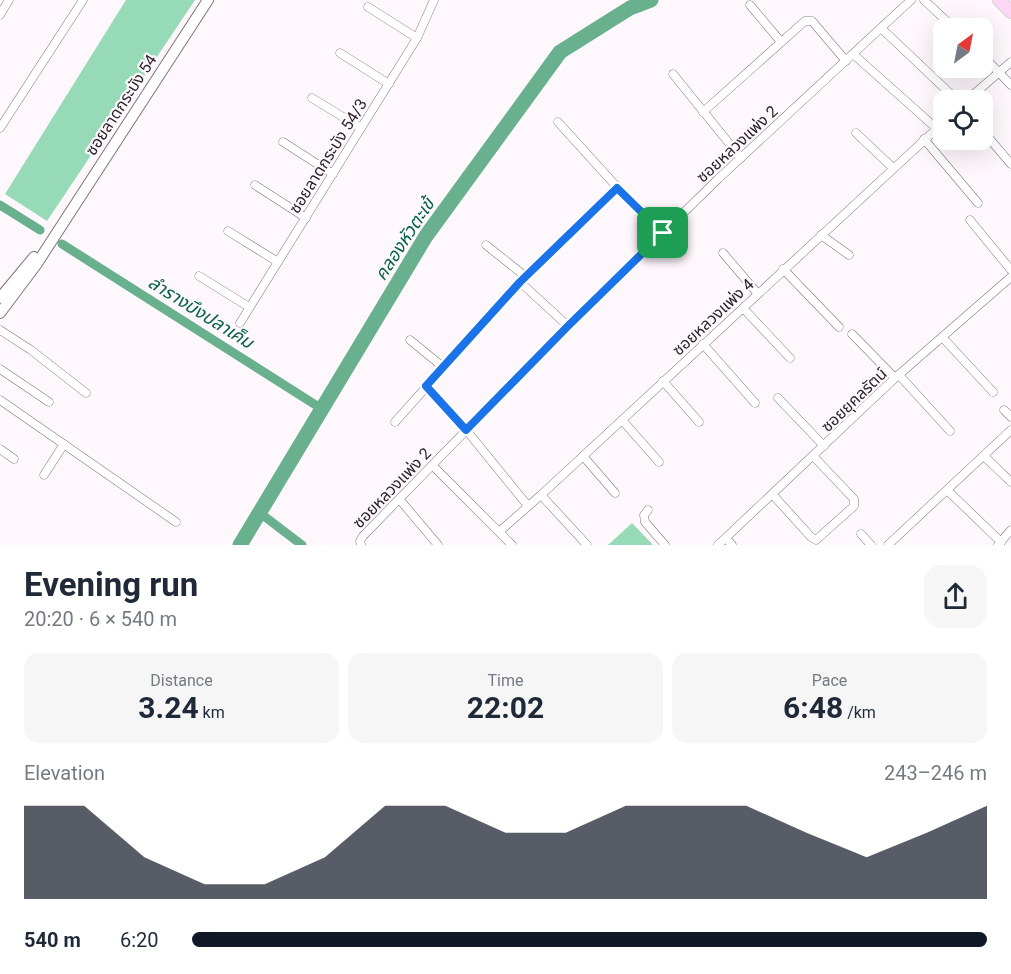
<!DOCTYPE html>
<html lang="en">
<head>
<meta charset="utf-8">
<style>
  :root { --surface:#fff; --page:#f6f6f7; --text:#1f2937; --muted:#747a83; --accent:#111827 }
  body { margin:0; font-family:Roboto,"Noto Sans Thai",sans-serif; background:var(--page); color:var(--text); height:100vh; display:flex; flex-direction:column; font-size:22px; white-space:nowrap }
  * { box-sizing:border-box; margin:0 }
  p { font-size:20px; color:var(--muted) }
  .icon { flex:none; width:33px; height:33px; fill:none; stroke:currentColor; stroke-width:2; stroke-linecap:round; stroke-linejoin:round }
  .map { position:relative; height:545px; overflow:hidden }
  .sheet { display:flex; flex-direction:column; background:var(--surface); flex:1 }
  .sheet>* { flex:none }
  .needle { width:39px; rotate:32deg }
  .buttons { position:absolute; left:933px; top:18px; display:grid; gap:12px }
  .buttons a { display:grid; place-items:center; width:60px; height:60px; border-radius:12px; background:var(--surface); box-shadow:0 6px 24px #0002; font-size:30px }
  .pin { position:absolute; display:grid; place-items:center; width:51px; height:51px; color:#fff; margin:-26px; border-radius:12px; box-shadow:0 3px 9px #0006 }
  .round { display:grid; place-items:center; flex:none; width:63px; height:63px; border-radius:18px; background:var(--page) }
  .overview { display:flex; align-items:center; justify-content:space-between; height:102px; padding:0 24px }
  h1 { font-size:33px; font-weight:700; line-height:45px }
  .stats { display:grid; grid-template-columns:repeat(3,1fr); gap:9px; height:102px; padding:6px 24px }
  .stats div { display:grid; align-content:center; border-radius:15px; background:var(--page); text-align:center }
  .stats b { font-size:30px; font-weight:700 }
  .stats small { font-size:16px; font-weight:400 }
  .stats p { font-size:16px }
  .chart { height:168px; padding:12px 24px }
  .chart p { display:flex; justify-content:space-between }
  .chart svg { width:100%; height:108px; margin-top:6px; fill:var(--accent); opacity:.7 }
  ul { padding:0 24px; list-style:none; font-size:20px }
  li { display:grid; grid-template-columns:96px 72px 1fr; align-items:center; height:45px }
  li i { height:15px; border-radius:8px; background:var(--accent) }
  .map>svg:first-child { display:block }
</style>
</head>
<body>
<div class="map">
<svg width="1011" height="545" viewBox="0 0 1011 545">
  <rect width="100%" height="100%" fill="#fef7fc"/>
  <g fill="#96dab8">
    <polygon points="126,0 195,0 47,221 5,194"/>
    <polygon points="632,523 653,545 608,545"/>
  </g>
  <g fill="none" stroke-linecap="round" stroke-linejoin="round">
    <g stroke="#68b08e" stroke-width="9">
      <polyline points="0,205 40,230"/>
      <polyline points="62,244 322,409"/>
      <polyline points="260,513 302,545"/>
    </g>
    <polyline stroke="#68b08e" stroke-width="15" points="240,545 426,236 560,52 630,8 651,0"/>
    <g stroke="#82737f" stroke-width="9">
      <g id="minor">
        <polyline points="924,0 954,28"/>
        <polyline points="750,5 781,42"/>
        <polyline points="368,7 417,38"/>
        <polyline points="0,15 9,0"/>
        <polyline points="881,28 957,100"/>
        <polyline points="340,53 389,84"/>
        <polyline points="853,54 936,128"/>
        <polyline points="982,55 1011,85"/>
        <polyline points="673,74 741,158"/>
        <polyline points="312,98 361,128"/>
        <polyline points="967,100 1011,62"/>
        <polyline points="703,112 805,21 812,21 846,61"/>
        <polyline points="558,122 617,187 663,233"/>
        <polyline points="0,128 83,0"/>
        <polyline points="982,130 1011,164"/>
        <polyline points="856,133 893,168"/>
        <polyline points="924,139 978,203"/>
        <polyline points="283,142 333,174"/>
        <polyline points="255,185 306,218"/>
        <polyline points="970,220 1011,270"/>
        <polyline points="228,231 278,262"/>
        <polyline points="821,235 849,255"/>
        <polyline points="486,245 526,277"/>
        <polyline points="723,253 758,294"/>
        <polyline points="783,269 839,327"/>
        <polyline points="199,276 249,307"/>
        <polyline points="520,282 568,326"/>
        <polyline points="743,308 790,358"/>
        <polyline points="240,323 417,38 434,0"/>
        <polyline points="0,330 31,350 86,393"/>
        <polyline points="852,334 895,378"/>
        <polyline points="943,338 993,392"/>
        <polyline points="410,340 443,367"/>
        <polyline points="703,344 755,403"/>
        <polyline points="0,369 49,402"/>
        <polyline points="899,375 950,431"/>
        <polyline points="663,381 699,422"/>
        <polyline points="426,386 467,431 528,506"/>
        <polyline points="778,398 824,446"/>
        <polyline points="0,400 176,522"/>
        <polyline points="1004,410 1011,417"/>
        <polyline points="622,420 659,462"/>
        <polyline points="395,422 520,282 617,187"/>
        <polyline points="0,449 14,459"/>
        <polyline points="583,456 615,493"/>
        <polyline points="984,456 1011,482"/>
        <polyline points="433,466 512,545"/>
        <polyline points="44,475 64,444"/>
        <polyline points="947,490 1001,542"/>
        <polyline points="541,495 587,545"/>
        <polyline points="773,495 811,537 816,540 854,506 854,499 814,457"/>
        <polyline points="400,500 438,545"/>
        <polyline points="648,510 644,515 645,522 665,545"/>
        <polyline points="500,531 541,495 944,122"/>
        <polyline points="861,534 871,545"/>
        <polyline points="726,538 732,545"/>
        <polyline points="361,545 360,541 363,536 568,326 718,179 911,0"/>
        <polyline points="718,545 895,378 1011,277"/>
        <polyline points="888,545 1011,430"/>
        <polyline points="998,545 1011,530"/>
      </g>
    </g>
    <g stroke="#82737f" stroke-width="12">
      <g id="secondary">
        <polyline points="0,298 34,257"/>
        <polyline points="0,313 36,265 208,0"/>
      </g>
    </g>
    <g stroke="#d4d3d4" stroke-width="14">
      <polyline id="primary" points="999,0 1011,12"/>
    </g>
    <use href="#minor" stroke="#fff" stroke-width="8"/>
    <use href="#secondary" stroke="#fff" stroke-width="10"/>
    <use href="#primary" stroke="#fcd7f5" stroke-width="12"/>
  </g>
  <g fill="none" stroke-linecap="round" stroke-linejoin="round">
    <g stroke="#fff" stroke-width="12">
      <polygon id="route" points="617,188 663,233 568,326 466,430 426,386 520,282"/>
    </g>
    <use href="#route" stroke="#1a73e8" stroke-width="8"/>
  </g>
  <g text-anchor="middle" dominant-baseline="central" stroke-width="4.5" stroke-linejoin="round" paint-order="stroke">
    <g font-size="16" fill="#2a2429" stroke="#fef7fc">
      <text transform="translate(121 105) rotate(-57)">ซอยลาดกระบัง 54</text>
      <text transform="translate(737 144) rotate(-43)">ซอยหลวงแพ่ง 2</text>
      <text transform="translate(328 156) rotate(-58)">ซอยลาดกระบัง 54/3</text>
      <text transform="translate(713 317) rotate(-43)">ซอยหลวงแพ่ง 4</text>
      <text transform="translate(854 400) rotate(-44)">ซอยยุคลรัตน์</text>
      <text transform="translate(392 488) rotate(-46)">ซอยหลวงแพ่ง 2</text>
    </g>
    <g font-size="18" font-style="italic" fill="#056444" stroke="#fef7fc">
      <text transform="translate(404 239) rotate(-57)">คลองหัวตะเข้</text>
      <text transform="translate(201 312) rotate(32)">ลำรางบึงปลาเค็ม</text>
    </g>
  </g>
</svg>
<div class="buttons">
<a><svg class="needle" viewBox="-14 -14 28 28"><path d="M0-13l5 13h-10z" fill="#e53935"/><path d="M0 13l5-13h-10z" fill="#747a83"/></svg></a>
<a><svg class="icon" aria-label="locate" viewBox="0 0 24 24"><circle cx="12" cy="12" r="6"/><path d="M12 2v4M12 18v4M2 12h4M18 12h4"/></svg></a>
</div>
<div class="pin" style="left:663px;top:233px;background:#1e9e55"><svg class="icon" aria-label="arrive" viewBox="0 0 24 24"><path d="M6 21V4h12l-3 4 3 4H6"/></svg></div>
</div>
<section class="sheet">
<div class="overview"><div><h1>Evening run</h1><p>20:20 · 6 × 540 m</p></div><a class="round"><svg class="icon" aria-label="share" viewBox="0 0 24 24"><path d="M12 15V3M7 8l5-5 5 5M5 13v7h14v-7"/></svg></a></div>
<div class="stats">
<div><p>Distance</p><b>3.24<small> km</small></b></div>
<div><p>Time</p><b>22:02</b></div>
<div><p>Pace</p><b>6:48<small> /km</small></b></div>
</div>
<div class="chart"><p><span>Elevation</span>243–246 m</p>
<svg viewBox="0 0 160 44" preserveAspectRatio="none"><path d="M0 44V6L10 6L20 27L30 38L40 38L50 27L60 6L70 6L80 17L90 17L100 6L110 6L120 6L130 17L140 27L150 17L160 6V44z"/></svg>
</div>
<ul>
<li><b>540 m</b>6:20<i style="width:100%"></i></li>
</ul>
</section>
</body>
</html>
